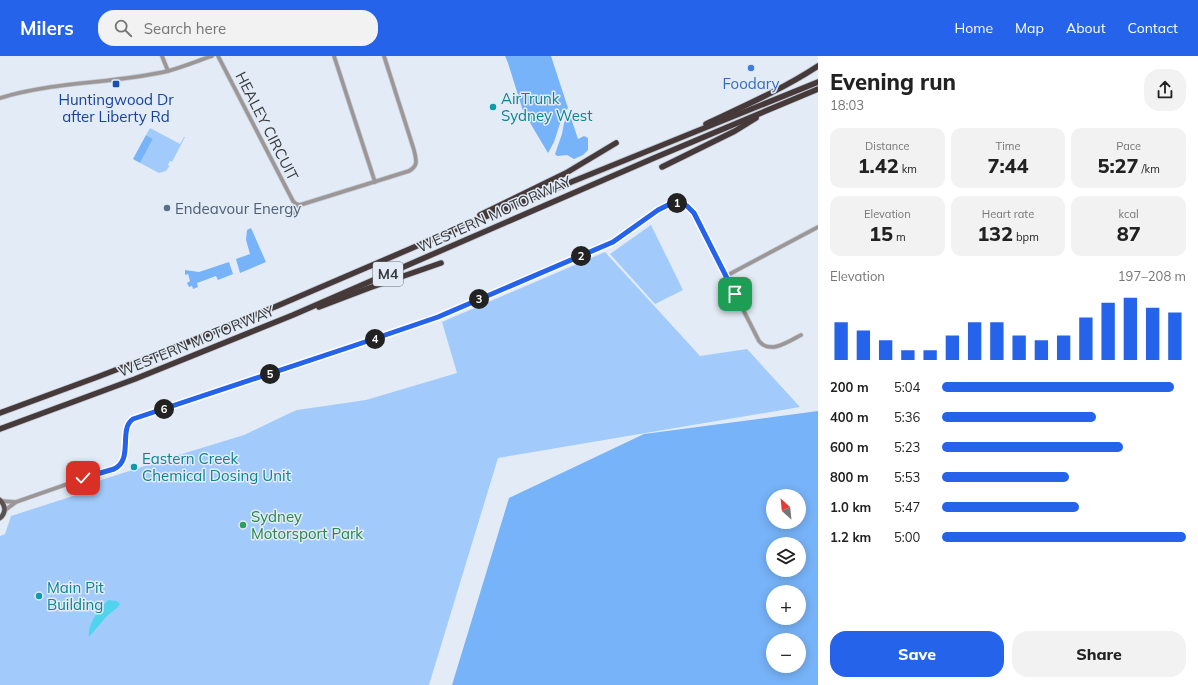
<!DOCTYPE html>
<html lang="en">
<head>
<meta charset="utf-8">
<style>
  :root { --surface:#fff; --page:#f2f2f2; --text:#222; --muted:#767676; --accent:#2563eb }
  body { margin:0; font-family:Mulish,sans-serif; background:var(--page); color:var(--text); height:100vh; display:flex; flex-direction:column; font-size:15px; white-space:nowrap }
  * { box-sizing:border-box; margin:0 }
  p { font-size:13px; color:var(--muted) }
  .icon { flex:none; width:22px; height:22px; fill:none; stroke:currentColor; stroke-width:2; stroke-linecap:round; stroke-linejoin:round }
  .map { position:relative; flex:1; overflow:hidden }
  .panel { display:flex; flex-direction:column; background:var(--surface); width:380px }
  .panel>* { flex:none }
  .needle { width:26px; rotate:333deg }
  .buttons { position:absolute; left:766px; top:433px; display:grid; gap:8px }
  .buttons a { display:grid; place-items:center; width:40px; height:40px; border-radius:50%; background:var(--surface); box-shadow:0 2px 10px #0003; font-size:20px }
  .pin { position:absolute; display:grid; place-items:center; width:34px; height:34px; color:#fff; margin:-17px; border-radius:8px; box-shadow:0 2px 6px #0006 }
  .km { position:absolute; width:20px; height:20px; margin:-10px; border-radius:50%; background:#222; color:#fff; font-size:11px; line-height:20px; text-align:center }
  .round { display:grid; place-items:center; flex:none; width:42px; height:42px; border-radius:16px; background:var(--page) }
  .headline { display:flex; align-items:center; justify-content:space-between; height:68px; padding:0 12px }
  h1 { font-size:22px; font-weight:800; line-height:30px }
  .stats { display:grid; grid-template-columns:repeat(3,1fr); gap:6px; height:68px; padding:4px 12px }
  .stats div { display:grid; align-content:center; border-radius:10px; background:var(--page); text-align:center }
  .stats b { font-size:20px; font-weight:800 }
  .stats small { font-size:11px; font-weight:400 }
  .stats p { font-size:11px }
  .chart { height:112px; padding:8px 12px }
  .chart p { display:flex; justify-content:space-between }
  .chart svg { width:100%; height:72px; margin-top:4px; stroke:var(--accent); stroke-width:6 }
  .action { display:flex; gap:8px; margin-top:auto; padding:8px 12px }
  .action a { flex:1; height:46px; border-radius:16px; background:var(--accent); color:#fff; font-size:16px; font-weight:800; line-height:46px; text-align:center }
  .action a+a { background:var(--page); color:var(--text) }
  ul { padding:0 12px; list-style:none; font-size:13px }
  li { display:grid; grid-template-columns:64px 48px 1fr; align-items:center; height:30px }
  li i { height:10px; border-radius:5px; background:var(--accent) }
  header { display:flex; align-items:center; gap:24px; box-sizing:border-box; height:56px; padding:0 20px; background:var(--accent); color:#fff }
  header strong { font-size:19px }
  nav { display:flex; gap:22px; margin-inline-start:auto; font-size:14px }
  .search { width:280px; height:36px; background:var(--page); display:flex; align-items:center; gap:10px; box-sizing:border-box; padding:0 14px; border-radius:16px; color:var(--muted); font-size:15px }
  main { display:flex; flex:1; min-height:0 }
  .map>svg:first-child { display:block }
</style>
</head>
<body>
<header>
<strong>Milers</strong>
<div class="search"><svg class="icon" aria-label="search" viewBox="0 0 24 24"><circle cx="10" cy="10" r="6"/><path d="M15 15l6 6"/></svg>Search here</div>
<nav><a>Home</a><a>Map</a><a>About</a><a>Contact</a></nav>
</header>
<main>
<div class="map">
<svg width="818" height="629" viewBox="0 0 818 629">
  <rect width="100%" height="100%" fill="#e3ecf6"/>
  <g fill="#a2cbfc">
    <polygon points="150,72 180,88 184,81 185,81 172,106 170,105 168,109 169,110 171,108 166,115 159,117 140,107 153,83 146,79"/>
    <polygon points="651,169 683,234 655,248 610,198"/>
    <polygon points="605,196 700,300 747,293 800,351 498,402 429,629 0,629 0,480 5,478 11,460 76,439 74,433 172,401 244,379 290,357 297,354 366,344 457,317 442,266"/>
  </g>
  <g fill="#77b3f8" fill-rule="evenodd">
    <polygon points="505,0 551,0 568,52 563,58 554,86 548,97 523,55 508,7"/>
    <polygon points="569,56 578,83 584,80 588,82 588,94 583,99 574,103 567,99 557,100 555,98 562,78 564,67"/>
    <polygon points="146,79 153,83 140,107 133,103"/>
    <polygon points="251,172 266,206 240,217 236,203 250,198 246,184 247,174"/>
    <polygon points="229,206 233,218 218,224 216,220 197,227 198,231 193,233 192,230 189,231 187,227 190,225 188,218 185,219 185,214 199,216"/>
    <path d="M 818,355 L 818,629 L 452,629 L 509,442 L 644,378 ZM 773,440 L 799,440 L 799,466 L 773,466 ZM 773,488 L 799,488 L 799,514 L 773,514 ZM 773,536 L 799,536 L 799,562 L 773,562 ZM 773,584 L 799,584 L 799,610 L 773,610 Z"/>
  </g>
  <path fill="#50d4ed" d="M 108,544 L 117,545 L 120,548 L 118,551 L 107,560 L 89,581 C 88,566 99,554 108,544 Z"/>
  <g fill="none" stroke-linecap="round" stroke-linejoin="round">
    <g stroke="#c0c8d1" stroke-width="5">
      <g id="minor">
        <polyline points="162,0 168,15"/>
        <path d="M 218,0 L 293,145 L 296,148 L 300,149 L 409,115 C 419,109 416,104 414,94 L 384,0"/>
        <polyline points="334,0 375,126"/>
        <path d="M 0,42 C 55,25 113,28 168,15 C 183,11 197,5 212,0"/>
        <polyline points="294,158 297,149"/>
        <polyline points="726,220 818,171"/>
        <polyline points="1,445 15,446"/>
        <path d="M 4,455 L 16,446 L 119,410 C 130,398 121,372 133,363 L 353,290 L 438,261 L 613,186 L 658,154 L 670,148 L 674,147 L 683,149 L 687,151 L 694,157 L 759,285 C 770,299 789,285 801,279"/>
      </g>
    </g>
    <g stroke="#c0c8d1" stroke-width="6">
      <path id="major" d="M 0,444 C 6,450 6,457 0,462"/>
    </g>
    <g stroke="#c0c8d1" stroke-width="7">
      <g id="highway">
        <path d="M 706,68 C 744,50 783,33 818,10"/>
        <polyline points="662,111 735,75 756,62"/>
        <polyline points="480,159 566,117 616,87"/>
        <polyline points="319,251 369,232 441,207"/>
        <polyline points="0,357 100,320 201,281 277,250 475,165 818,26"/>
        <polyline points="0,373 135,323 293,259 654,102 818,33"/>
      </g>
    </g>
    <use href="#minor" stroke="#9c9696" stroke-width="3.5"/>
    <use href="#major" stroke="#5b5151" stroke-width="4.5"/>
    <use href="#highway" stroke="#45393a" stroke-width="5.5"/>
  </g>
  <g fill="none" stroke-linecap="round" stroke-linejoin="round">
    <g stroke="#fff" stroke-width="8">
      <path id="route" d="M 83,422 L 114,413 C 134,404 118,373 133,363 L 353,290 L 438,261 L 613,186 L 658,154 L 670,148 L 674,147 L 683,149 L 687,150 L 694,157 L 735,238"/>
    </g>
    <use href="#route" stroke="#2563eb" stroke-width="5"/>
  </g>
  <circle fill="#3f7fe0" stroke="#e3ecf6" stroke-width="1.5" cx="751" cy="12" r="4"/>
  <rect fill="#1a4fb4" stroke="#e3ecf6" stroke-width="1.5" x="112" y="24" width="8" height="8" rx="2"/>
  <g fill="#0f9aa8" stroke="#e3ecf6" stroke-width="1.5">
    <circle cx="493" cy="51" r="4"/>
    <circle cx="134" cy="411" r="4"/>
    <circle cx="39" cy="540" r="4"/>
  </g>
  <circle fill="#5c6f8a" stroke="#e3ecf6" stroke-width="1.5" cx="167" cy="152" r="4"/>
  <circle fill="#2e9e5b" stroke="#e3ecf6" stroke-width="1.5" cx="243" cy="469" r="4"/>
  <g text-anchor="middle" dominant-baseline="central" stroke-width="3" stroke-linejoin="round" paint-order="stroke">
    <rect fill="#e3ecf6" stroke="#6a6f74" stroke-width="1" x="373" y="206" width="30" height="24" rx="3"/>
    <g font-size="14" font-weight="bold" fill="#36393d">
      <text x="388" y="218">M4</text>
    </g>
    <g font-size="15" fill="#366cbe" stroke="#e3ecf6">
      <text x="751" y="27">Foodary</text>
    </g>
    <g font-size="15" fill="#0d838f" stroke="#e3ecf6" text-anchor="start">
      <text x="501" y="42">AirTrunk<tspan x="501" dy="17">Sydney West</tspan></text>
      <text x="142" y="402">Eastern Creek<tspan x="142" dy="17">Chemical Dosing Unit</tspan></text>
      <text x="47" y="531">Main Pit<tspan x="47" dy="17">Building</tspan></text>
    </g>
    <g font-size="15" fill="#164399" stroke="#e3ecf6">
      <text x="116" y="43">Huntingwood Dr<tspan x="116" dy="17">after Liberty Rd</tspan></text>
    </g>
    <g font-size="15" fill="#36393d" stroke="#e3ecf6">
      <text transform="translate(267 70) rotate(63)">HEALEY CIRCUIT</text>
      <text transform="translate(494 158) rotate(-24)">WESTERN MOTORWAY</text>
      <text transform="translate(196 285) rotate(-22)">WESTERN MOTORWAY</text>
    </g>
    <g font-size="15" fill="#4e5e75" stroke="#e3ecf6" text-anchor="start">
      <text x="175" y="152">Endeavour Energy</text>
    </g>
    <g font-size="15" fill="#27864d" stroke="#e3ecf6" text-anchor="start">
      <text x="251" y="460">Sydney<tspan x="251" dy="17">Motorsport Park</tspan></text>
    </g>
  </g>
</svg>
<div class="buttons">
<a><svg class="needle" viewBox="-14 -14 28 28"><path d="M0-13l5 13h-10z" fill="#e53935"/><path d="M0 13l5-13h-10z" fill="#767676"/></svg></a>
<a><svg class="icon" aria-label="layers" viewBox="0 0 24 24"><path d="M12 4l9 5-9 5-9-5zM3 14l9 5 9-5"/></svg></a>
<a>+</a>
<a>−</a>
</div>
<div class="pin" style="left:735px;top:238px;background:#1e9e55"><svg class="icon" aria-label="arrive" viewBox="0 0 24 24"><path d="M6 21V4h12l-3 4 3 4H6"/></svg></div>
<div class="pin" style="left:83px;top:422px;background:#d93025"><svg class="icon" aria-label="check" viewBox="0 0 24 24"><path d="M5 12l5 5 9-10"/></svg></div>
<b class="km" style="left:677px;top:147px">1</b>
<b class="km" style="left:581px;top:200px">2</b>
<b class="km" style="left:479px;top:243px">3</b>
<b class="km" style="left:375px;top:283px">4</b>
<b class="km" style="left:270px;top:318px">5</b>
<b class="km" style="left:164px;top:353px">6</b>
</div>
<section class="panel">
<div class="headline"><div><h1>Evening run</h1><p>18:03</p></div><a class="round"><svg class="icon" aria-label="share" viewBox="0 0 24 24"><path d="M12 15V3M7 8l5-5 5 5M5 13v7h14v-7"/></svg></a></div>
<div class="stats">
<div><p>Distance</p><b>1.42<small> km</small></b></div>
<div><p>Time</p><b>7:44</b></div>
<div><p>Pace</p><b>5:27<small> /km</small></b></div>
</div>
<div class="stats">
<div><p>Elevation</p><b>15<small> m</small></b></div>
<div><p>Heart rate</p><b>132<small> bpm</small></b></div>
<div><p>kcal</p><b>87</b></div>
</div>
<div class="chart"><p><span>Elevation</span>197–208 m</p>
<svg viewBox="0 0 160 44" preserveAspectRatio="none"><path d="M5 44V21M15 44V26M25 44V32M35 44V38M45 44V38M55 44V29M65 44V21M75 44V21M85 44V29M95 44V32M105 44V29M115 44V18M125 44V9M135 44V6M145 44V12M155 44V15"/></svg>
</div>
<ul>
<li><b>200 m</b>5:04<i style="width:95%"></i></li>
<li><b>400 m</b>5:36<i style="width:63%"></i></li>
<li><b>600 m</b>5:23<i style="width:74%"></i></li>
<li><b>800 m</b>5:53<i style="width:52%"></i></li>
<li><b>1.0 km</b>5:47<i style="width:56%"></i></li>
<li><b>1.2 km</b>5:00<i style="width:100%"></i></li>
</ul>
<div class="action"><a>Save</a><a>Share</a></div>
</section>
</main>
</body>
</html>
